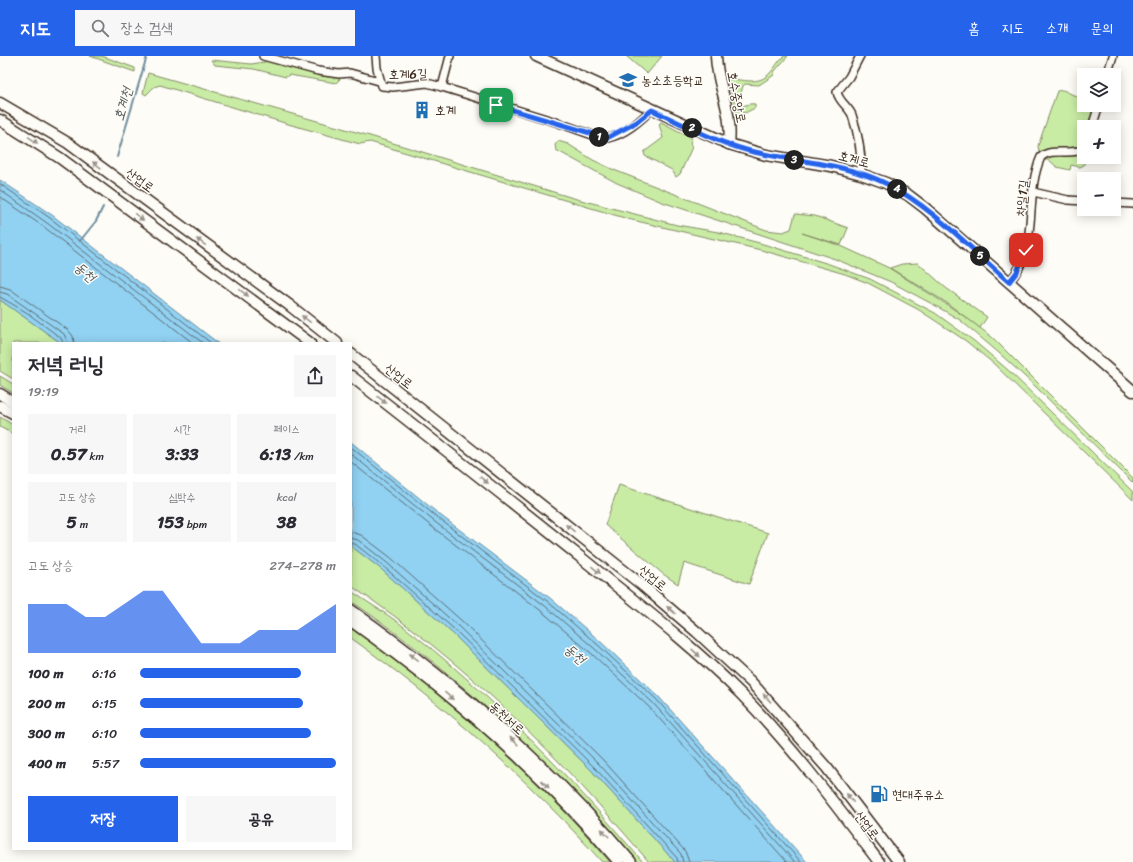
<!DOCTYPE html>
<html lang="ko">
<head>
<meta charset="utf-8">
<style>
  :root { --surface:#fff; --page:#f7f7f7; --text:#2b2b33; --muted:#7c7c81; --accent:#2563eb }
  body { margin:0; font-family:Sriracha,"Poor Story",sans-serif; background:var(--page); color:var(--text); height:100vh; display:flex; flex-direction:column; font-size:15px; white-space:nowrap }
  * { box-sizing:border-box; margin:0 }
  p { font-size:13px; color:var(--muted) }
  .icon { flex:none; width:22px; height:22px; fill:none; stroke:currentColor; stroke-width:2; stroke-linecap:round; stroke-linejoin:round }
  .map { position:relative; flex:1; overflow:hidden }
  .drawer { position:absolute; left:12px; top:286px; width:340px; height:508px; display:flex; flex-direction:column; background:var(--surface); border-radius:0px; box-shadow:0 2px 10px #0003 }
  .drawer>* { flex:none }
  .buttons { position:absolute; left:1077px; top:12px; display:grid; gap:8px }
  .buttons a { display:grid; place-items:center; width:44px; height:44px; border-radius:0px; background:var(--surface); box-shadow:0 2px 10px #0003; font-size:20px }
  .pin { position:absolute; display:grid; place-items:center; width:34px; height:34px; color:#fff; margin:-17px; border-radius:8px; box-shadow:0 2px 6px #0006 }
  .km { position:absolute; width:20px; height:20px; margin:-10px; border-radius:50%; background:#222; color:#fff; font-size:11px; line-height:20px; text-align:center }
  .round { display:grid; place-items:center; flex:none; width:42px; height:42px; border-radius:0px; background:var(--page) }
  .overview { display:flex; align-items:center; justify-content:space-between; height:68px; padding:0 16px }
  h1 { font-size:22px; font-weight:800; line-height:30px }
  .stats { display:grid; grid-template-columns:repeat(3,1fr); gap:6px; height:68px; padding:4px 16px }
  .stats div { display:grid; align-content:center; border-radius:0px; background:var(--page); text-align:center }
  .stats b { font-size:17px; font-weight:800 }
  .stats small { font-size:11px; font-weight:400 }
  .stats p { font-size:11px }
  .chart { height:112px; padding:8px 16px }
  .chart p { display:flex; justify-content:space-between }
  .chart svg { width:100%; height:72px; margin-top:4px; fill:var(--accent); opacity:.7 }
  .cta { display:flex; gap:8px; margin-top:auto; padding:8px 16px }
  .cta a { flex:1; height:46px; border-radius:0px; background:var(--accent); color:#fff; font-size:16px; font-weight:800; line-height:46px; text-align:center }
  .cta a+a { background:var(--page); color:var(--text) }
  ul { padding:0 16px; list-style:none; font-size:13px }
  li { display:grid; grid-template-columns:64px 48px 1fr; align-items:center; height:30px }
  li i { height:10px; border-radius:5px; background:var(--accent) }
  header { display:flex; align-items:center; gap:24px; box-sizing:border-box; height:56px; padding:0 20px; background:var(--accent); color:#fff }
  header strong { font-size:19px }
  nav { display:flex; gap:22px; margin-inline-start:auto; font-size:14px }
  .search { width:280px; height:36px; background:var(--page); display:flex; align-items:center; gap:10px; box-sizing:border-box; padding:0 14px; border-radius:0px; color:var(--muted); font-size:15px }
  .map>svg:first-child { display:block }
</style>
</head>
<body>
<header>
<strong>지도</strong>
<div class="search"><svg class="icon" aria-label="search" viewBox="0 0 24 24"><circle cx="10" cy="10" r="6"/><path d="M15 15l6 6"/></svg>장소 검색</div>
<nav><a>홈</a><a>지도</a><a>소개</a><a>문의</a></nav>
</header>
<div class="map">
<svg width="1133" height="806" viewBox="0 0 1133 806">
  <rect width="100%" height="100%" fill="#fdfcf7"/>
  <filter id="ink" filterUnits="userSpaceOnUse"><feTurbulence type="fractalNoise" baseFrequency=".025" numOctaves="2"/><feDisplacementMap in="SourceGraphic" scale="8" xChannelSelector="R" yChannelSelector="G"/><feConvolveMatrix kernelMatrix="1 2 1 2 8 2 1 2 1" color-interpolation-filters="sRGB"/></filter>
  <g filter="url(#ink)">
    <g fill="#c9eca5" stroke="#828b62">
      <polygon points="90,0 102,0 135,12 135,16"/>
      <polygon points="626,0 662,0 647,18"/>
      <path d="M 784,0 L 788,0 L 774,16 L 774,19 L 759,29 L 745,28 L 743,30 L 737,50 C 744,51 747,47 755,48 L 755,52 L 745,57 L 740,56 L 737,58 L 728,23 C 742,23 759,30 770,17 C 775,12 778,5 784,0 Z"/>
      <polygon points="211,4 251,8 265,6 266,4 338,21 340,23 336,27 289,19 286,21 254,13 215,9"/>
      <polygon points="148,17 370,80 573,142 677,169 718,176 763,188 829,208 870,223 935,257 974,285 1008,314 1133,436 1133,444 994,308 966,285 919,254 868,227 845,218 761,194 628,163 370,86 360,88 288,68 160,29 154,31 146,39 143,37"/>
      <polygon points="1063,34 1084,44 1084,49 1095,50 1096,52 1091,71 1084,71 1083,91 1042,97 1039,95 1038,90 1057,35"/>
      <polygon points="661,66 692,82 690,87 692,91 680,118 676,121 672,114 645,100 644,96 663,82 659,68"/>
      <polygon points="558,85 568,88 593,104 614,114 766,174 783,176 791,173 795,158 815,160 848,172 841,189 802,177 841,190 889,212 946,248 971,265 993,282 1133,422 1133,427 1035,330 999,297 960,264 936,250 891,226 835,203 662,146 617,127 556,94 555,89"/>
      <polygon points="1084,96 1084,109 1080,111 1071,109 1070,114 1057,111 1049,104 1043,104 1043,101"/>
      <polygon points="918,207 946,232 987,261 980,272 947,247 890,212 902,208"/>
      <polygon points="0,244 61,287 13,287 13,323 0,315"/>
      <polygon points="0,320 13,328 13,337 0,329"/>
      <polygon points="0,361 13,369 13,378 0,371"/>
      <polygon points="619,429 768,477 749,528 684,507 678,528 663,518 605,469"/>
      <path d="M 351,490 L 381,513 L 452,577 L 592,715 L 675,806 L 649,806 C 562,703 464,604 351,530 Z"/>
      <path d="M 351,535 C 367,546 384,556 399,567 C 490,636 569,720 643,806 L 637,806 C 552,709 459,618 351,545 Z"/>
      <path d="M 351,572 C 445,639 535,718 610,806 L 602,806 C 527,722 442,647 351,582 Z"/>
    </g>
    <g fill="#91d1f2" stroke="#6f8e9d">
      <polygon points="0,124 52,159 218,287 61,287 0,244"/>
      <polygon points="351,386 440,459 550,542 601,586 659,641 807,806 675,806 592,715 452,577 381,513 351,490"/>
    </g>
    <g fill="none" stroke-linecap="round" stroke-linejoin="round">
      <g stroke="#5d6d73" stroke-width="1">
        <polyline points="0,128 50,162 211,287"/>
        <polyline points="0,134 47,167 203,287"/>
        <polyline points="0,141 44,171 193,287"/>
        <polyline points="0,230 10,233 68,274 73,280 74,287"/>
        <polyline points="0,236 7,238 64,278 68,287"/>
        <polyline points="0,241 26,256 61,282 63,287"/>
        <polyline points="351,391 438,462 547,545 598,589 656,643 801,806"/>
        <polyline points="351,398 435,466 544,549 595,593 653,647 795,806"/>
        <polyline points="351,406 431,470 540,554 591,597 649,651 787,806"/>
        <polyline points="351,476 361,479 390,501 463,566 603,704 685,795 689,806"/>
        <polyline points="351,482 358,484 386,506 458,570 599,708 681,798 683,806"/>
        <polyline points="351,487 355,488 383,510 455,574 595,712 677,802 678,806"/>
      </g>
      <g stroke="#6f8e9d" stroke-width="2">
        <polyline points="117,101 147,0"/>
        <polyline points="80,185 96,165 103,151"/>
      </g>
      <g stroke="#3b2a1e" stroke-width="10">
        <g id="street">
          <polyline points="263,0 318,15 339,18 350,17 379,25"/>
          <polyline points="376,0 377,12 382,30 393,31 427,27 442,31"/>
          <path d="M 450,0 L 442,31 L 556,66 L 601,82 C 619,84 640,65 652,53"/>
          <path d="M 860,0 L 849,21 L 837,36 C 839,46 848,50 852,59 C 858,77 862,99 861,118"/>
          <polyline points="1107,19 1113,0"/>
          <polyline points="1092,71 1099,49"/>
          <polyline points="1033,136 1068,144 1084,145"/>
          <polyline points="1114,147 1133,148"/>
          <path d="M 1009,226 C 1041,191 1023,141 1041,101 C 1052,91 1071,100 1084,93"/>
        </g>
      </g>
      <g stroke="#3b2a1e" stroke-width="13">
        <g id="secondary">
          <polyline points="536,0 729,88 766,99 831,110 861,118 886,127 908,139 925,152 1133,335"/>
          <path d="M 716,0 C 717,32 733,53 729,88"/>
          <polyline points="0,47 68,87 289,249 337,287"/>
          <polyline points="0,64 60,102 310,287"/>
          <polyline points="351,298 642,529 697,576 751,626 827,712 899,806"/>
          <path d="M 351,320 C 429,381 507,442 584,504 C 637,547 692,589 741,638 C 792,690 835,748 879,806"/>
          <polyline points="0,338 13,346"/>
          <polyline points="0,350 13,357"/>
          <path d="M 351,554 C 453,626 550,710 631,806"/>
          <path d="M 351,565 C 448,634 542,715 619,806"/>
        </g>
      </g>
      <use href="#street" stroke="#fdfcf7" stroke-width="7"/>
      <use href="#secondary" stroke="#fdfcf7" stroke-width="10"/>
    </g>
    <defs><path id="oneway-solid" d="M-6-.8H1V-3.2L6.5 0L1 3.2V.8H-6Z"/></defs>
    <g fill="#9c938a">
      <use href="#oneway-solid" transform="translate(33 84) rotate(34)"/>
      <use href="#oneway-solid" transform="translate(97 109) rotate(-144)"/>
      <use href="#oneway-solid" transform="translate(139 161) rotate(37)"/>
      <use href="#oneway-solid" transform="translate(201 186) rotate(-144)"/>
      <use href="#oneway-solid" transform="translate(244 237) rotate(36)"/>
      <use href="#oneway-solid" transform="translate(306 263) rotate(-142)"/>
      <use href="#oneway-solid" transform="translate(382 344) rotate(38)"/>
      <use href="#oneway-solid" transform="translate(484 424) rotate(38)"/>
      <use href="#oneway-solid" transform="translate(570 472) rotate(-141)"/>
      <use href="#oneway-solid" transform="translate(596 514) rotate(39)"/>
      <use href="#oneway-solid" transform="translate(671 554) rotate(-140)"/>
      <use href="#oneway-solid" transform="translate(696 597) rotate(43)"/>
      <use href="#oneway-solid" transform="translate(414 601) rotate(-142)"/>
      <use href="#oneway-solid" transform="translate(449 640) rotate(41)"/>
      <use href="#oneway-solid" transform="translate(767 642) rotate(-133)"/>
      <use href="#oneway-solid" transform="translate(514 685) rotate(-136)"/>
      <use href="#oneway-solid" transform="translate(545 728) rotate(44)"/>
      <use href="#oneway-solid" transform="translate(850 742) rotate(-127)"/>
      <use href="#oneway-solid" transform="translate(605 777) rotate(-134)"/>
    </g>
  </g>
  <g fill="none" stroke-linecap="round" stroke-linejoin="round" filter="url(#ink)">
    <g stroke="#fff" stroke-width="8">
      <path id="route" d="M 496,49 L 607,82 L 637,66 L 652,54 C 682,68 714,85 746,94 C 792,106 844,106 887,128 C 931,150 972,194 1009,226 L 1017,216 L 1026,194"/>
    </g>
    <use href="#route" stroke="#2563eb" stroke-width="5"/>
  </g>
  <defs>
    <g id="school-bare" transform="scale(1.38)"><path d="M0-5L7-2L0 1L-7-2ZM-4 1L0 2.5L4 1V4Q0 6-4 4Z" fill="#1f6fb2" stroke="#fdfcf7" stroke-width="2.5" paint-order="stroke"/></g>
    <g id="building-bare" transform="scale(1.38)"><path d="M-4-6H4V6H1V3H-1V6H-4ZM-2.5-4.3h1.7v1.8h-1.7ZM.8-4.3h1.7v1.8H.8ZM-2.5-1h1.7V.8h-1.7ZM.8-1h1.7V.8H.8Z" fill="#1f6fb2" stroke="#fdfcf7" stroke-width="2.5" paint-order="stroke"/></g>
    <g id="fuel-bare" transform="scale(1.38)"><path d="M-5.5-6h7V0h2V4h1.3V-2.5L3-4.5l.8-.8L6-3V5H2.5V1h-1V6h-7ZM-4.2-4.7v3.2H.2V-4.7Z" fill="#1f6fb2" stroke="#fdfcf7" stroke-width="2.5" paint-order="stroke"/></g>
  </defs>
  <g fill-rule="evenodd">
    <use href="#school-bare" x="628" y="24"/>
    <use href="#building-bare" x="422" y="54"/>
    <use href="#fuel-bare" x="879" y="738"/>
  </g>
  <g text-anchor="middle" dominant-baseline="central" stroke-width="3" stroke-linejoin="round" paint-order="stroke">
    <g font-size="13" fill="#3b2a1e" stroke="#fdfcf7">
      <text transform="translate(408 18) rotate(-1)">호계6길</text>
      <text transform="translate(737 41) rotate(79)">호수중앙로</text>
      <text transform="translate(854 103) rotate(15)">호계로</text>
      <text transform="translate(140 124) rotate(36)">산업로</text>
      <text transform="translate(1022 142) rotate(-84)">차일1길</text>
      <text transform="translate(399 320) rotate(38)">산업로</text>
      <text transform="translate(653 522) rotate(40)">산업로</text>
      <text transform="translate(507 662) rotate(42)">동천서로</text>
      <text transform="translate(867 769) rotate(53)">산업로</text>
    </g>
    <g font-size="13" fill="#3b2a1e" stroke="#fdfcf7" text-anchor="start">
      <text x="641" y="24">농소초등학교</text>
      <text x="435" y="54">호계</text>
      <text x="892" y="738">현대주유소</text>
    </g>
    <g font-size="14" font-style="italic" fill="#555c5e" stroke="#fdfcf7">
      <text transform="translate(123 48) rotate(-74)">호계천</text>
      <text transform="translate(85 216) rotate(40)">동천</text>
      <text transform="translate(575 598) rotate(40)">동천</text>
    </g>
  </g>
</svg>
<div class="buttons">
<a><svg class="icon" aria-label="layers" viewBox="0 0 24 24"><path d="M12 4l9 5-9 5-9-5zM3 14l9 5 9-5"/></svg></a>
<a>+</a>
<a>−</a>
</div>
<div class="pin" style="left:496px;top:49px;background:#1e9e55"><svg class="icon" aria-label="arrive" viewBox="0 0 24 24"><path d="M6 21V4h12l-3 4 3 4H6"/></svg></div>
<div class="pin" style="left:1026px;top:194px;background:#d93025"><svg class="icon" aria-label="check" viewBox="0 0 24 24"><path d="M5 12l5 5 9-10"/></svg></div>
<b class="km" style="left:599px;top:81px">1</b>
<b class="km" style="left:692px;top:72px">2</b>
<b class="km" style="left:794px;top:104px">3</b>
<b class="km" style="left:897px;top:133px">4</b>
<b class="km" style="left:980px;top:200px">5</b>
<section class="drawer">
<div class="overview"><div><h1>저녁 러닝</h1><p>19:19</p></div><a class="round"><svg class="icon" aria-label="share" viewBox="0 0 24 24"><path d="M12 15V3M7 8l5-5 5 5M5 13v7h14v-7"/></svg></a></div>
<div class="stats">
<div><p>거리</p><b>0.57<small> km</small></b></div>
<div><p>시간</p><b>3:33</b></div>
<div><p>페이스</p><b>6:13<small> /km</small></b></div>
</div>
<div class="stats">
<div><p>고도 상승</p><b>5<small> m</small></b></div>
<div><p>심박수</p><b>153<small> bpm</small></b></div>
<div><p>kcal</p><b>38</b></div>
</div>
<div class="chart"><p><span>고도 상승</span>274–278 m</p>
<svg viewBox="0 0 160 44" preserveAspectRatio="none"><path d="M0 44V14L10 14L20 14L30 22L40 22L50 14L60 6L70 6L80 22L90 38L100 38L110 38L120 30L130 30L140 30L150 22L160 14V44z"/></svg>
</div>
<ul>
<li><b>100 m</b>6:16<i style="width:82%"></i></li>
<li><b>200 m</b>6:15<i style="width:83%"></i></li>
<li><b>300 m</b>6:10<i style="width:87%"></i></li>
<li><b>400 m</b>5:57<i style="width:100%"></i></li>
</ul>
<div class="cta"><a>저장</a><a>공유</a></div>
</section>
</div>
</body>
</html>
